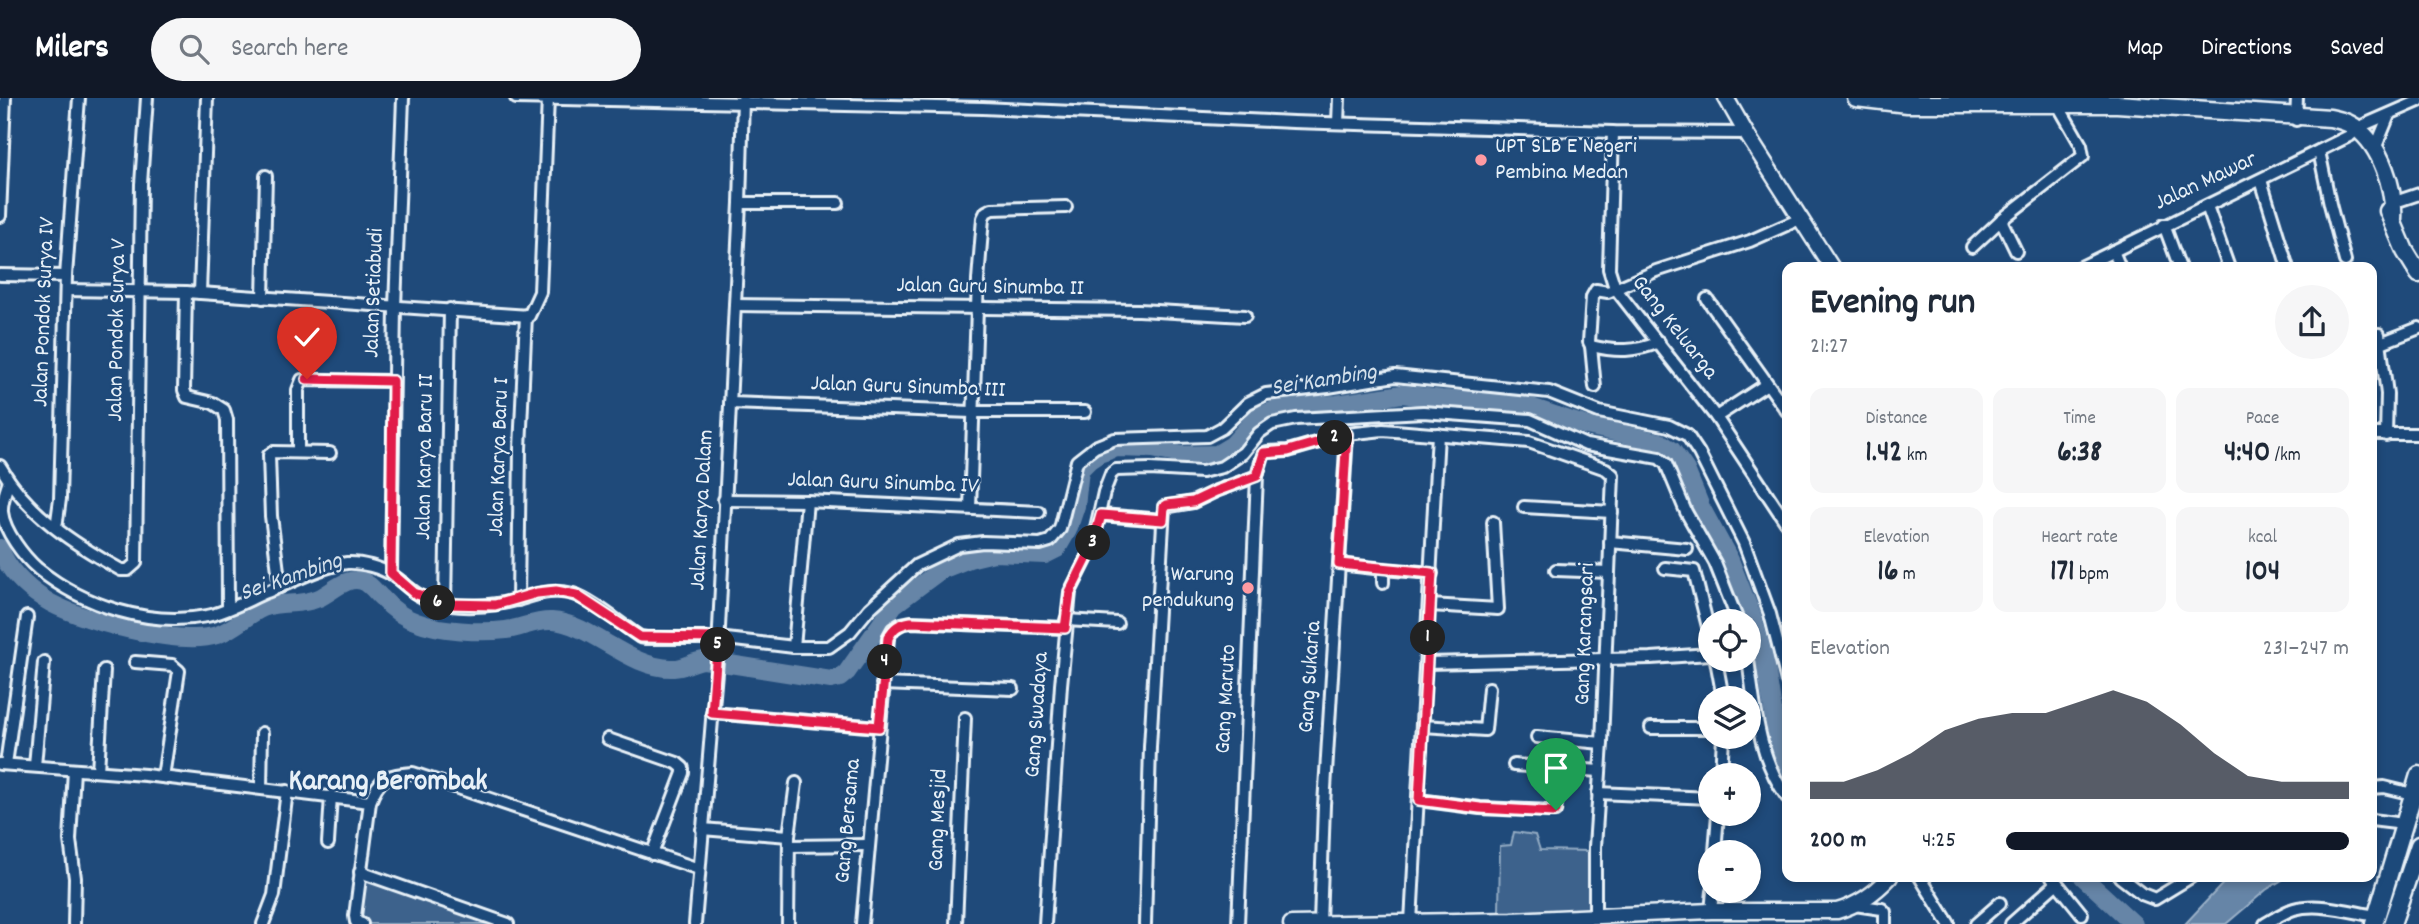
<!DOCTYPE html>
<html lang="en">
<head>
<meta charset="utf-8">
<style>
  :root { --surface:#fff; --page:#f6f6f7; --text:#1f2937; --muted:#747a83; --accent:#111827 }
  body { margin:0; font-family:Dekko,sans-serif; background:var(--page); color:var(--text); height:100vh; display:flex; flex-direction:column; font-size:26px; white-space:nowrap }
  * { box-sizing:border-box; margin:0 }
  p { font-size:23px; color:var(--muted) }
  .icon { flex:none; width:38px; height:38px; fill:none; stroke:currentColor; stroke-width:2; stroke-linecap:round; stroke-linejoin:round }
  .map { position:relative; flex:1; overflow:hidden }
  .sheet { position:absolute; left:1782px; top:164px; width:595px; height:620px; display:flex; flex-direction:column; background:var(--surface); border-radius:14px; box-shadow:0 4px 10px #0003 }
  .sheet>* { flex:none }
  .tools { position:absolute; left:1698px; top:511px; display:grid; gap:14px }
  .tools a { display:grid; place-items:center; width:63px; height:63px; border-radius:50%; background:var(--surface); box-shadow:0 4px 10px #0003; font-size:35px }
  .pin { position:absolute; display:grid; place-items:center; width:60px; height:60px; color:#fff; margin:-72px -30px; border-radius:50% 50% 50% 0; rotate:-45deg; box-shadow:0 0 7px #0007 }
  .pin .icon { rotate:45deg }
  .km { position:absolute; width:35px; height:35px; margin:-18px; border-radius:50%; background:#222; color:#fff; font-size:19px; line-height:35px; text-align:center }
  .round { display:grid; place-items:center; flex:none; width:74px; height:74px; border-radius:37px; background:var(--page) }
  .headline { display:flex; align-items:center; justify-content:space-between; height:119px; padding:0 28px }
  h1 { font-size:38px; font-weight:700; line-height:52px }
  .metrics { display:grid; grid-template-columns:repeat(3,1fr); gap:10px; height:119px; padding:7px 28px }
  .metrics div { display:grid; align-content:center; border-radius:14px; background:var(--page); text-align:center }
  .metrics b { font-size:30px; font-weight:700 }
  .metrics small { font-size:19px; font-weight:400 }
  .metrics p { font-size:19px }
  .chart { height:196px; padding:14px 28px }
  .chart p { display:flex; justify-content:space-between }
  .chart svg { width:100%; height:126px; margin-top:7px; fill:var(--accent); opacity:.7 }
  ul { padding:0 28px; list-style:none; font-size:23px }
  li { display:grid; grid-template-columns:112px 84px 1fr; align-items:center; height:52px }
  li i { height:18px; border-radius:9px; background:var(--accent) }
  header { display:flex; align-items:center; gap:42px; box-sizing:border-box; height:98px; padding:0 35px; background:var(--accent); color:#fff }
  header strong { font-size:33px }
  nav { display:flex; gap:38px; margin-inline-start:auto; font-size:24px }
  .search { width:490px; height:63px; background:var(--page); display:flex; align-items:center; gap:18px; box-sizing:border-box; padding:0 24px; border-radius:38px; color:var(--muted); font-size:26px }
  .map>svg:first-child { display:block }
</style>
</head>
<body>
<header>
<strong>Milers</strong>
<div class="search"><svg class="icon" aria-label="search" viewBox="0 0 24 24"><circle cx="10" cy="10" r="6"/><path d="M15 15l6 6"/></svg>Search here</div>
<nav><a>Map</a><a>Directions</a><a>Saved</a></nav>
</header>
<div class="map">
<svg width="2419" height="826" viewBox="0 0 2419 826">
  <rect width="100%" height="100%" fill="#1f4a7a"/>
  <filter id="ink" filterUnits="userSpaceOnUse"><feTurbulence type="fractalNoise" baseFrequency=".0143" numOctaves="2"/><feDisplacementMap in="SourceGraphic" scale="14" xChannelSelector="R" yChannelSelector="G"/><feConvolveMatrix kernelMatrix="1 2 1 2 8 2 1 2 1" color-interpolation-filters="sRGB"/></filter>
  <g filter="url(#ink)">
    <g fill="#3c628c" stroke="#92aac2" stroke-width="2">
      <polygon points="1514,734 1535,737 1540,752 1591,753 1592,813 1499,817 1500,748 1511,747"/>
      <polygon points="361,776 504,826 366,826 357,823"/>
    </g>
    <polygon fill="#6685a7" stroke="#9ab0c7" stroke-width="2" points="2229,779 2287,779 2266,792 2226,826 2185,826"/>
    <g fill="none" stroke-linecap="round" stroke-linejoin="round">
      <g stroke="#6685a7" stroke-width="18">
        <path d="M 0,450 C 7,471 25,489 44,501 C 75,522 182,549 217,537 C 234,531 247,517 263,510 C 281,502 298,509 319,500 C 332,494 347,478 362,483 C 370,485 376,495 382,500 C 391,510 404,520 417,524 C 439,533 482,535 506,532 C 521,530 536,522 552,523 C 591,525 630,572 674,570 C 685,570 693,563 704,562 L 831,582 L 840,580 L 847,574 L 894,507 L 941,472 L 969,461 L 994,455 L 1045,457 L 1057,451 L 1068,432 L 1076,408 L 1080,372 L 1090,362 L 1099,356 L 1117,350 L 1153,351 L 1182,357 L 1217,356 L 1232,347 L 1257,319 L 1283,309 L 1337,306 L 1402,296 L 1441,301 L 1508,305 L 1531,309 L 1587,328 L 1660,344 L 1672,352 L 1686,372 L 1701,409 L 1730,462 L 1753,520 L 1766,569 L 1778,643 L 1787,670"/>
        <polyline points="2083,779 2134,826"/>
      </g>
      <g stroke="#e8f1f8" stroke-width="16">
        <g id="minor">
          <polyline points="516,0 983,10 1293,24 1613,34 1746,35"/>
          <polyline points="2296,22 2297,0"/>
          <polyline points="1338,25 1339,0"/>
          <polyline points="2357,30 2419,3"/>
          <polyline points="1613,34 1609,171 1615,190 1716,319 1787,426"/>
          <polyline points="2375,51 2389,17"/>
          <polyline points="2319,53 2330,106 2345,163"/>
          <polyline points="2261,82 2288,170"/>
          <polyline points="740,105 838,105"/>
          <polyline points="2392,105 2419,96"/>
          <polyline points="2207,108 2229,170"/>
          <polyline points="0,118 5,0"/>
          <polyline points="2001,122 2016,153"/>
          <polyline points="2164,127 2180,170"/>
          <polyline points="1972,149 2001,122 2083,58 2081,47 2058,7"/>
          <polyline points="2113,153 2120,170"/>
          <polyline points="2079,170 2351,37"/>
          <polyline points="0,177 66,178"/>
          <polyline points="66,192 186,194 529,218 540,194 548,0"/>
          <polyline points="186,194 184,292 187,299 213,305 224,312 227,322 228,510"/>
          <polyline points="200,195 207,0"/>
          <polyline points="263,200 266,78"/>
          <polyline points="1707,201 1787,313"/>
          <polyline points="735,207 1139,212 1245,218"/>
          <polyline points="2379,236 2387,296 2386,337"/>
          <path d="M 1659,244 C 1636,254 1616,254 1591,248 L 1589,244 L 1592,199 L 1596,192 L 1608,194 L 1656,173 L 1750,143 L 1800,121"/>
          <polyline points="2381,245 2419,230"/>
          <polyline points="1591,248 1595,289"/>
          <polyline points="730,305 972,314 1085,314"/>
          <polyline points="1716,319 1767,286"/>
          <polyline points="2371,336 2419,336"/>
          <polyline points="298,354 298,292 302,282 393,283"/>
          <path d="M 0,368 C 27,416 74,446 121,472 L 128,472 L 136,465 L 141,86 L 147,0"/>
          <path d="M 9,383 C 6,393 1,404 2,414 C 4,433 24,459 38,471 C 84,508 149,529 207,518 C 227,514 248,502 267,494 C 290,485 322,468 347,465 C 360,464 382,470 392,477 C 406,486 415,498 432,503 C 457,511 490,509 516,502 C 536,497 552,490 573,496 C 591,501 623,528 640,539 L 646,540 L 718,540 L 794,549 L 829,549 L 850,534 L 869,511 L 917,467 L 959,447 L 983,444 L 1040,446 L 1050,443 L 1060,431 L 1077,363 L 1095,349 L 1115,341 L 1207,338 L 1222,330 L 1248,305 L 1266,296 L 1328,289 L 1395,278 L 1549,294 L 1599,314 L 1669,328 L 1687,337 L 1699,355 L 1744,445 L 1770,516 L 1787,583"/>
          <polyline points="724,402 807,403 1039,414"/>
          <polyline points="1524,409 1612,414"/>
          <polyline points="970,410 978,182 983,120 986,114 992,111 1066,109"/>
          <polyline points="1101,417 1163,422"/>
          <polyline points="56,430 60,401 66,178 79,0"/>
          <polyline points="1610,444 1687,451"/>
          <polyline points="1339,466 1383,471 1383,485"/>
          <polyline points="1665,470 1694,473 1710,537"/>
          <polyline points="1383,471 1432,475"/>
          <polyline points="1556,472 1609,474"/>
          <polyline points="391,475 395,209 403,0"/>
          <polyline points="280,489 271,418 269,357 273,354 330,355"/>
          <polyline points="518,502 520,351 526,217"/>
          <polyline points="445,507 450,211"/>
          <polyline points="1430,507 1498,511 1493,424"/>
          <polyline points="1066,522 1117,525"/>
          <polyline points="794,549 807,403"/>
          <polyline points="1716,562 1723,600"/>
          <path d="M 1748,562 C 1755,608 1758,660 1787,699"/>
          <polyline points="135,564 172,567 179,573 163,679"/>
          <polyline points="1427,565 1651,560 1710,556"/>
          <polyline points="882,586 1013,591"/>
          <polyline points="712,615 879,629"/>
          <polyline points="1423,628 1485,632 1489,590"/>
          <polyline points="1651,630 1710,630"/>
          <polyline points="1537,639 1602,645"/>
          <polyline points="608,641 677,665 683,670 683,675 652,756"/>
          <polyline points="0,666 145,677 370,704"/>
          <polyline points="6,666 27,519"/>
          <polyline points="1514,667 1600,673"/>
          <polyline points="35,668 44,564"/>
          <polyline points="98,673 104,572"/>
          <polyline points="1721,677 1723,639"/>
          <polyline points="261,690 262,635"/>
          <polyline points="2371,690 2384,689 2413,696"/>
          <polyline points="1598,695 1710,700"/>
          <polyline points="1419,702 1480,710 1555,713 1561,670"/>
          <polyline points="2371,722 2404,726"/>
          <polyline points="702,731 789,738"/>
          <polyline points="328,745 331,698"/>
          <polyline points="789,748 867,747"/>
          <polyline points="1715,754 1718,716"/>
          <polyline points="360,774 508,826"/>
          <polyline points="1920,779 1949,826"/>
          <polyline points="2052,779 2082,816"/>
          <polyline points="2120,779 2142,796 2155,801 2191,779"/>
          <polyline points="1855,807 1882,811 1885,814 1885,826"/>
          <polyline points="1711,813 1713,793"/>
          <polyline points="1411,824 1438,336"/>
          <polyline points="1320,825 1324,707 1347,336"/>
          <polyline points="74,826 75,780 70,742 74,672"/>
          <polyline points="263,826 274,797 287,693"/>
          <path d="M 362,826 L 356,824 L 355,818 L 370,704 C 379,679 387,677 413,675 L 699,771"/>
          <polyline points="695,826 718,550 740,105 743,1"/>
          <polyline points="788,826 789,738 796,685"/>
          <polyline points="862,826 888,540 893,531 901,526 911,524 1065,530"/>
          <polyline points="956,826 965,620"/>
          <polyline points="1045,826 1061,587 1070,494 1091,452 1104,394 1111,376 1116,372 1150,371 1202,374 1222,369 1243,355 1259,335 1272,326 1296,321 1423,314 1530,322 1586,347 1659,360 1666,366 1686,414 1715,465 1738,523"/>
          <polyline points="1145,826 1150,649 1164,409 1193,404 1216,393 1257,378"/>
          <polyline points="1238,826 1257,378 1263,357 1267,354 1288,353 1347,336 1383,332 1529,344 1606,371 1613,377 1602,645 1595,749 1595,816"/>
          <polyline points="1976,826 2000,805"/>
          <polyline points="2011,826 2057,785"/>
          <path d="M 2265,826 C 2274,821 2284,814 2294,811 C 2319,804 2351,814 2376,818"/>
        </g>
      </g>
      <g stroke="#e8f1f8" stroke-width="19">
        <g id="major">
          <polyline points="1726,0 1746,35 1832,170"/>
          <path d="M 1291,826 L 1512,822 L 1711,813 L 1837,813 C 1859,807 1875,795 1890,779"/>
        </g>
      </g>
      <g stroke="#e8f1f8" stroke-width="21">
        <g id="highway">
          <path d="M 1856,0 L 1907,6 L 2117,6 L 2330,20 C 2339,22 2349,24 2356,30 C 2381,48 2395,91 2393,121"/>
          <polyline points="2388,113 2405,153 2419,176"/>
          <polyline points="2374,826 2419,677"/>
          <polyline points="2392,826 2419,747"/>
        </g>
      </g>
      <use href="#minor" stroke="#1f4a7a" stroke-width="10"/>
      <use href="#major" stroke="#1f4a7a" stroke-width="14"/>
      <use href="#highway" stroke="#1f4a7a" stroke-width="16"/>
    </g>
  </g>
  <g fill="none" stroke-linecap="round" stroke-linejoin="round" filter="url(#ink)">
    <g stroke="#fff" stroke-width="14">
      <path id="route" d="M 307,281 L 393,283 L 391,475 L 414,495 L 445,506 L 495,507 L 537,495 L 556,493 L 576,497 L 640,539 L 718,540 L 712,615 L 879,629 L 888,540 C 894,529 899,526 911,524 L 1065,530 L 1070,494 L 1091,452 L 1101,417 L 1163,422 L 1164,409 L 1167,407 L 1193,404 L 1216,393 L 1257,378 L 1264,355 L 1288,353 L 1347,336 L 1339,466 L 1432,475 L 1419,702 L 1480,710 L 1553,714 L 1556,712"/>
    </g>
    <use href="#route" stroke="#e11d48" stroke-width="9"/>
  </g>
  <g fill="#ff9aa2" stroke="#1f4a7a" stroke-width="2.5">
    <circle cx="1481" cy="62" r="7"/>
    <circle cx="1248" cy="490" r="7"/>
  </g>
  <g text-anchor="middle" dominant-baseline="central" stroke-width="5" stroke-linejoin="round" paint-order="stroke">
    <g font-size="23" fill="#e8f1f8" stroke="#1f4a7a" text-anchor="start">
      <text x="1495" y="49">UPT SLB E Negeri<tspan x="1495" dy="26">Pembina Medan</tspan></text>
      <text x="1234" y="477" text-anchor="end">Warung<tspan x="1234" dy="26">pendukung</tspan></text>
    </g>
    <g font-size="23" fill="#e8f1f8" stroke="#1f4a7a">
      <text transform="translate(2206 84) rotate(-25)">Jalan Mawar</text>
      <text transform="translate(990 190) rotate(1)">Jalan Guru Sinumba II</text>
      <text transform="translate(375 195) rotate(-88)">Jalan Setiabudi</text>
      <text transform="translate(45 214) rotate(-88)">Jalan Pondok Surya IV</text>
      <text transform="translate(1674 230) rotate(52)">Gang Keluarga</text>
      <text transform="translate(118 232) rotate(-89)">Jalan Pondok Surya V</text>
      <text transform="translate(908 290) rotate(2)">Jalan Guru Sinumba III</text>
      <text transform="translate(426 359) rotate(-89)">Jalan Karya Baru II</text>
      <text transform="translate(500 359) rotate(-88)">Jalan Karya Baru I</text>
      <text transform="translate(883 386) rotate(2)">Jalan Guru Sinumba IV</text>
      <text transform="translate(703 412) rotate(-87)">Jalan Karya Dalam</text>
      <text transform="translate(1586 536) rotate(-88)">Gang Karangsari</text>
      <text transform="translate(1311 579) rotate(-86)">Gang Sukaria</text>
      <text transform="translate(1227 601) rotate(-87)">Gang Maruto</text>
      <text transform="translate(1038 617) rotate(-86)">Gang Swadaya</text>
      <text transform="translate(939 722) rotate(-88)">Gang Mesjid</text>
      <text transform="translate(849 723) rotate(-85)">Gang Bersama</text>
    </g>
    <g font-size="24" font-style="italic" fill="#d4e1ec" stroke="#1f4a7a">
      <text transform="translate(1324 283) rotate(-9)">Sei Kambing</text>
      <text transform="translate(291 480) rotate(-19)">Sei Kambing</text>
    </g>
    <g font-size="30" font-weight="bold" fill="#e8f1f8" stroke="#1f4a7a">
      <text x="388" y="685">Karang Berombak</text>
    </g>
  </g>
</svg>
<div class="tools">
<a><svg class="icon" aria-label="locate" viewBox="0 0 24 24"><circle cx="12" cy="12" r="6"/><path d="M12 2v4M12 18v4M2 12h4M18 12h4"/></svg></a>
<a><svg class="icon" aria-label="layers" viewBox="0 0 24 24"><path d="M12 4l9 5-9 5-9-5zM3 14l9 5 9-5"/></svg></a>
<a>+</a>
<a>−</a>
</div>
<div class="pin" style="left:1556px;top:712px;background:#1e9e55"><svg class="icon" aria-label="arrive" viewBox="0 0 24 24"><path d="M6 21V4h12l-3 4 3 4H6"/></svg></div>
<div class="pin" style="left:307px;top:281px;background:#d93025"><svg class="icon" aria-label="check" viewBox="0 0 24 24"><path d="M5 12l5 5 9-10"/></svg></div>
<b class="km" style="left:1428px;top:540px">1</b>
<b class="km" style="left:1335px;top:340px">2</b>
<b class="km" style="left:1093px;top:445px">3</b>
<b class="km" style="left:885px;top:564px">4</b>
<b class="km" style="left:718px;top:547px">5</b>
<b class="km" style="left:438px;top:505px">6</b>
<section class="sheet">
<div class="headline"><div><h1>Evening run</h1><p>21:27</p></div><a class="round"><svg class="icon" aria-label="share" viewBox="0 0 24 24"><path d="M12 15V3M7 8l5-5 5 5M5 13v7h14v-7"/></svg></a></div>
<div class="metrics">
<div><p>Distance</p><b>1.42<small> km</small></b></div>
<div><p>Time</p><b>6:38</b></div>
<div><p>Pace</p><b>4:40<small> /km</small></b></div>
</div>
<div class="metrics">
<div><p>Elevation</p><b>16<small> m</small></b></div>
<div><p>Heart rate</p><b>171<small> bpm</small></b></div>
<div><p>kcal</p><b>104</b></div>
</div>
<div class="chart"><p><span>Elevation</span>231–247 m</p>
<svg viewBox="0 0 160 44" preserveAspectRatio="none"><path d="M0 44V38L10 38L20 34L30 28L40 20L50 16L60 14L70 14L80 10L90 6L100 10L110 18L120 28L130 36L140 38L150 38L160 38V44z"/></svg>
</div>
<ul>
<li><b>200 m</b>4:25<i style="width:100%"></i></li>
</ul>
</section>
</div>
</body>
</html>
